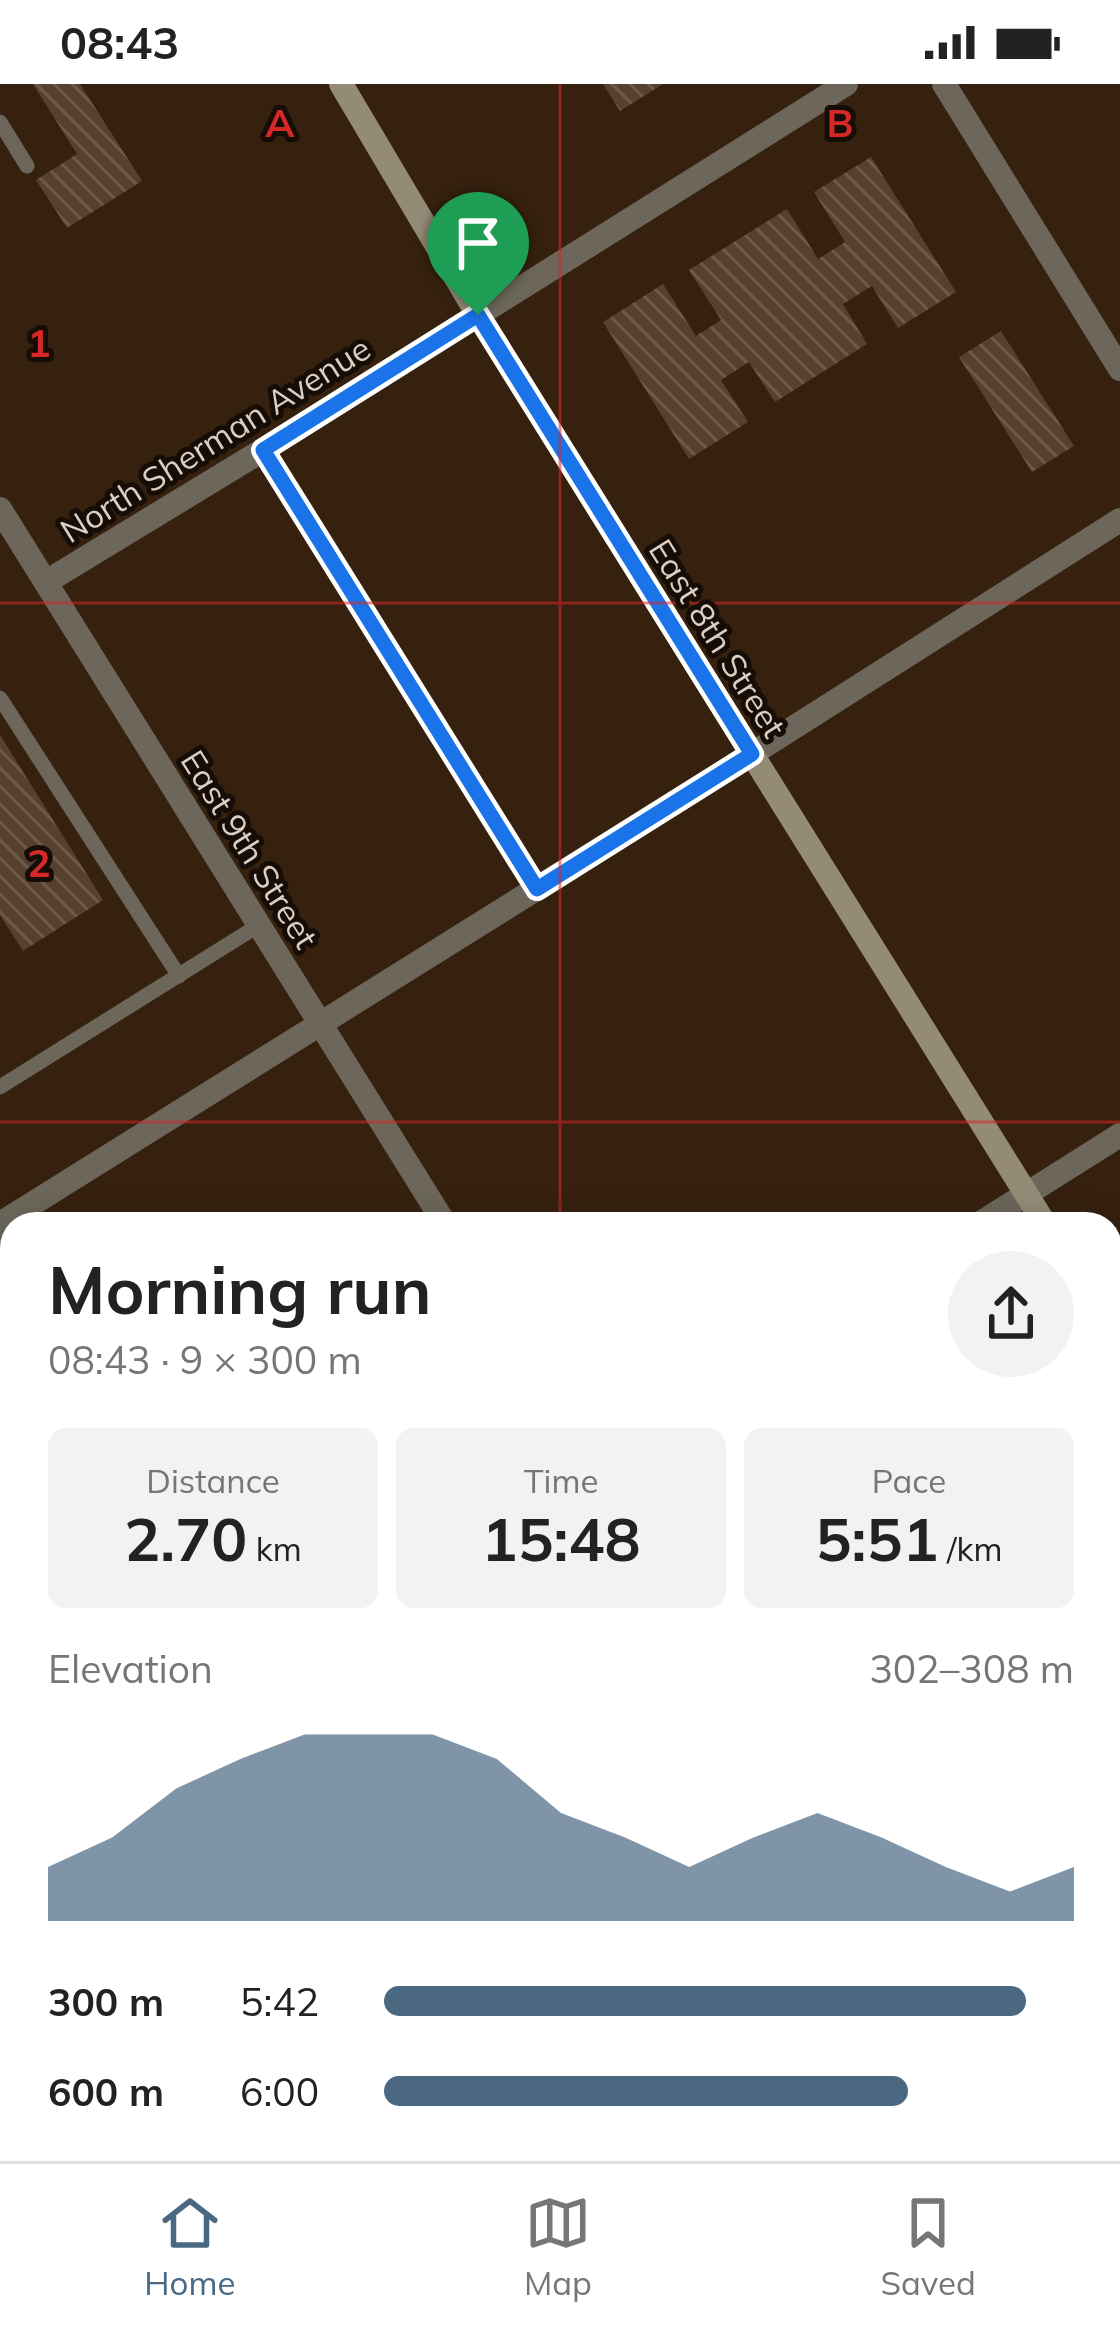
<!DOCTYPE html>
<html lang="en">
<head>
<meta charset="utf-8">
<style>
  :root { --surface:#fff; --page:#f2f2f2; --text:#222; --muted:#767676; --line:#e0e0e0; --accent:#4a6882 }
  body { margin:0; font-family:Mulish,sans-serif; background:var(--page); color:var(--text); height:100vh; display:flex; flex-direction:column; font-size:45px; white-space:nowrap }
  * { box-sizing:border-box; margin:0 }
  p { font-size:39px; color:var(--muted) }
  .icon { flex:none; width:66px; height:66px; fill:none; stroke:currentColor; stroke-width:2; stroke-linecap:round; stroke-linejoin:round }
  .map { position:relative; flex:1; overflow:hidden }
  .details { position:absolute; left:0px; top:1128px; width:1122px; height:951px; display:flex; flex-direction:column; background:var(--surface); border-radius:36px 36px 0 0; box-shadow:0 6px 30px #0003 }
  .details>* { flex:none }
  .pin { position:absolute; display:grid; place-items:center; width:102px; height:102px; color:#fff; margin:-123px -51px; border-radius:50% 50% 50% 0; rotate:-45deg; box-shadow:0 0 12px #0007 }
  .pin .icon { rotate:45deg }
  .round { display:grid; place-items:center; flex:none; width:126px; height:126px; border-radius:63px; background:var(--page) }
  .overview { display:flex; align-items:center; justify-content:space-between; height:204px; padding:0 48px }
  h1 { font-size:66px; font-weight:700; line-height:90px }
  .metrics { display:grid; grid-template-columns:repeat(3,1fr); gap:18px; height:204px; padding:12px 48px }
  .metrics div { display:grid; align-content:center; border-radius:18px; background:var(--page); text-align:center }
  .metrics b { font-size:60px; font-weight:700 }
  .metrics small { font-size:33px; font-weight:400 }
  .metrics p { font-size:33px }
  .chart { height:336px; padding:24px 48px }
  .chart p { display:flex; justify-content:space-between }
  .chart svg { width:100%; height:216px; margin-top:12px; fill:var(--accent); opacity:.7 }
  ul { padding:0 48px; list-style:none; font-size:39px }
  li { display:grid; grid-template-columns:192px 144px 1fr; align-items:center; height:90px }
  li i { height:30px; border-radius:15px; background:var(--accent) }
  .status { display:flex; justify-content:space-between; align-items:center; height:84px; padding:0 60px; background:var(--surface); direction:ltr }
  .status svg { height:33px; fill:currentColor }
  .dock { display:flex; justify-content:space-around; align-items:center; height:168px; border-top:3px solid var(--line); background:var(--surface); font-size:33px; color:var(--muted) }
  .dock a { display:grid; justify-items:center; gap:6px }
  .dock .on { color:var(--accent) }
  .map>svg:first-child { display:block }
</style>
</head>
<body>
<div class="status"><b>08:43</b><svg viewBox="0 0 49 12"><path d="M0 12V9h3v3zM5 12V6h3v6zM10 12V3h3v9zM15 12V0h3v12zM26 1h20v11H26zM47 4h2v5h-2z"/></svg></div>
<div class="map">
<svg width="1120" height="2077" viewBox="0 0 1120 2077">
  <defs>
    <pattern id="building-back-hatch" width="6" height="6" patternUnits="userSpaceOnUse" patternTransform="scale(3)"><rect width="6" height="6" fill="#57402d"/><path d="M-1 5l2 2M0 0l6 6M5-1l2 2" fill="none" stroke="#6f5a4a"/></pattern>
  </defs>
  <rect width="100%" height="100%" fill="#36210e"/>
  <g fill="url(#building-back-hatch)">
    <polygon points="33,0 80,0 142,97 67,144 36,96 77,70"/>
    <polygon points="603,0 663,0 620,27"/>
    <polygon points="871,73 956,208 898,244 872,202 843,220 867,260 775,318 749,278 721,296 748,338 689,375 603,238 663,200 696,252 721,236 689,186 787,125 818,175 845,158 814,108"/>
    <polygon points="1001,247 1074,362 1032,388 959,273"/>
    <polygon points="0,651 103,816 23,867 0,831"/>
    <polygon points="0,1619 12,1637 12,1662 0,1670"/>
    <polygon points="1120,1751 1120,1834 1110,1818 1110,1758"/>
    <polygon points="12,1918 12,2028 0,2036 0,1925"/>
    <polygon points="1120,1996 1120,2049 1112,2054 1110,2050 1110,2002"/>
    <polygon points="94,2067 313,2067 316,2071 307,2077 101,2077"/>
  </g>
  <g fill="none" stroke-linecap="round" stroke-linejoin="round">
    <g stroke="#6c675a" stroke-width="15">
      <polyline points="0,38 27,82"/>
      <polyline points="263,366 537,805"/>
      <polyline points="0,614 179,892"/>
      <polyline points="0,1003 259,841"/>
      <polyline points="0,1152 12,1171"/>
      <polyline points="0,1842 12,1835"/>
      <polyline points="72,2067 78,2077"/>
      <polyline points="1036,2067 1042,2077"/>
      <polyline points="9,2077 25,2067"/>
    </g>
    <g stroke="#6c675a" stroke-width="24">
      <polyline points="944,0 1120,285"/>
      <polyline points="0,425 445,1140"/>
      <polyline points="46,498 263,366 846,0"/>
      <polyline points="0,1140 752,670 1120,436"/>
      <polyline points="979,1140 1120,1051"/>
      <polyline points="0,1750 12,1743"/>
    </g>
    <g stroke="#948b77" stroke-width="24">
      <polyline points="341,0 478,231 1045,1140"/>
      <polyline points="1110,1244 1120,1260"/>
      <polyline points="1110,1664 1120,1658"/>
      <polyline points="449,2077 465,2067"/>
    </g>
    <g stroke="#b2a88e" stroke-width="30">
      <polyline points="0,1435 12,1454"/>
      <polyline points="399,2067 405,2077"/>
    </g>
  </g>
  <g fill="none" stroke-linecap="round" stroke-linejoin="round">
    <g stroke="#fff" stroke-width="24">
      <polygon id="route" points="478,231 752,670 537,805 263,366"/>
    </g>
    <use href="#route" stroke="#1a73e8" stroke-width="15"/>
  </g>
  <path fill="none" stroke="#d62828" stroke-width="3" stroke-opacity="0.55" d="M 560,0 L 560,1140M 0,519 L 1120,519M 0,1038 L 1120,1038M 0,1558 L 12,1558M 1110,1558 L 1120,1558M 560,2067 L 560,2077"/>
  <g text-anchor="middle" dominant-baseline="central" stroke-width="10" stroke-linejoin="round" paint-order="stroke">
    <g font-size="33" fill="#ddcec3" stroke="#160d06">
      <text transform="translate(215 355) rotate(-32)">North Sherman Avenue</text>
      <text transform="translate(718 554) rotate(58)">East 8th Street</text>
      <text transform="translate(250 765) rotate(58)">East 9th Street</text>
    </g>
  </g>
  <g font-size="39" text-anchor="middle" font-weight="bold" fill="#d62828" stroke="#160d06" stroke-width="10" stroke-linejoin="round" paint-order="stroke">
    <text x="280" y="53">A</text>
    <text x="840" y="53">B</text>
    <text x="39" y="273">1</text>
    <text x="39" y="793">2</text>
  </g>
</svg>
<div class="pin" style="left:478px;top:231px;background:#1e9e55"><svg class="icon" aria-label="arrive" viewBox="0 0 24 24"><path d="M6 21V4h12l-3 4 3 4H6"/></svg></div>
<section class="details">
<div class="overview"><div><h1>Morning run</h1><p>08:43 · 9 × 300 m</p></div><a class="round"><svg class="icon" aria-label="share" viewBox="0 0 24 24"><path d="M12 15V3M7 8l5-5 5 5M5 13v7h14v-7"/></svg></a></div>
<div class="metrics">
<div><p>Distance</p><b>2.70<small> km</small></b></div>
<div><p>Time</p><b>15:48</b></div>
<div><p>Pace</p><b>5:51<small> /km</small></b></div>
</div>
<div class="chart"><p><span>Elevation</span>302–308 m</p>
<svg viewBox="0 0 160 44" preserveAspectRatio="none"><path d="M0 44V33L10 27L20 17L30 11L40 6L50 6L60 6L70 11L80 22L90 27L100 33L110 27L120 22L130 27L140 33L150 38L160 33V44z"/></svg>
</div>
<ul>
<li><b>300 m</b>5:42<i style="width:93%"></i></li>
<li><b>600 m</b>6:00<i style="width:76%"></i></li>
</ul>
</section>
</div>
<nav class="dock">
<a class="on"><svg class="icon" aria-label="home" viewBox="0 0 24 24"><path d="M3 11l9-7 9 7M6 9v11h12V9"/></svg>Home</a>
<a><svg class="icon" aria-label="map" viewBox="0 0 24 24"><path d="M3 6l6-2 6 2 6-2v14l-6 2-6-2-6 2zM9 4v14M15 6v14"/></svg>Map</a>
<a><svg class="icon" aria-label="saved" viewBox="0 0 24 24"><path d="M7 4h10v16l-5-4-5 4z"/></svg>Saved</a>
</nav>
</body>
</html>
